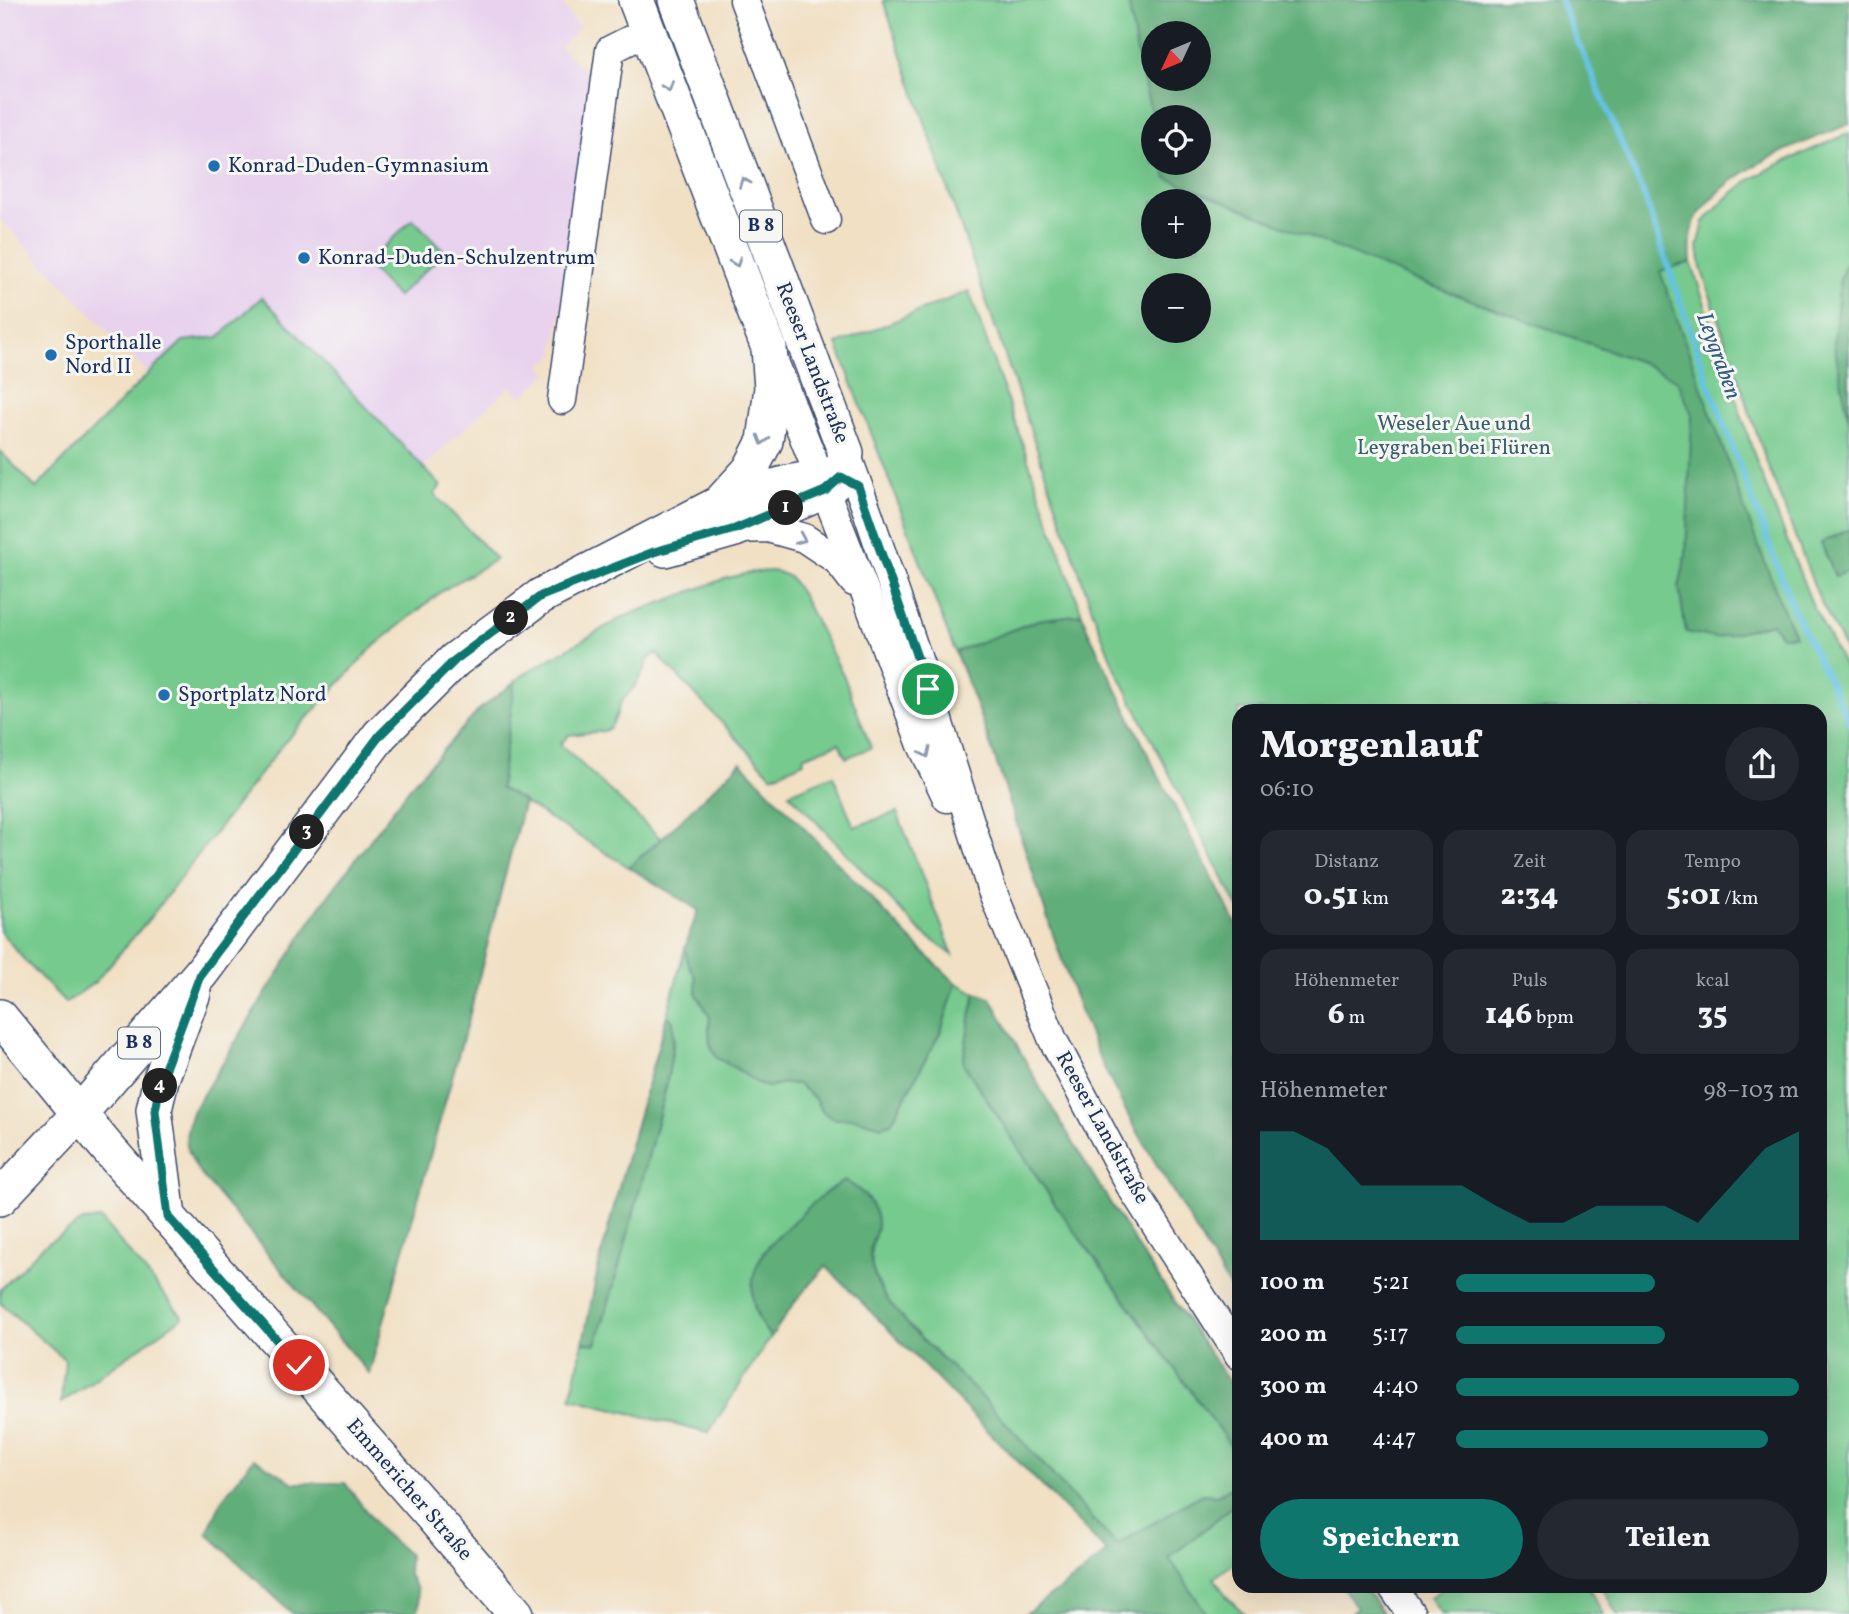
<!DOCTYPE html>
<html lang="de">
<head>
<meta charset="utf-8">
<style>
  :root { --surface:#171b24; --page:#242831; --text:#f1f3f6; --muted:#9ea1a6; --accent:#0f766e }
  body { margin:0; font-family:Vollkorn,serif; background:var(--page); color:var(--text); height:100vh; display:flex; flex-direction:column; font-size:26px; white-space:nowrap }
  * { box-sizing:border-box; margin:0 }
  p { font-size:23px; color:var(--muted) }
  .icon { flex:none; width:38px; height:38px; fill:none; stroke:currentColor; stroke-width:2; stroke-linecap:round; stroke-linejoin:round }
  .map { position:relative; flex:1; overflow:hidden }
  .panel { position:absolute; left:1232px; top:704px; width:595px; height:889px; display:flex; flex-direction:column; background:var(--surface); border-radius:21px; box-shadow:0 7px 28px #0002 }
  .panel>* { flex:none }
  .needle { width:46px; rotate:226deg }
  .tools { position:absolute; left:1141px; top:21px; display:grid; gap:14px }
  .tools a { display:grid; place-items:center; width:70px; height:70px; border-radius:50%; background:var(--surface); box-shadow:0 7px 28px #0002; font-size:35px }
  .pin { position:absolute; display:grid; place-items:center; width:60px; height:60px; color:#fff; margin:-30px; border:4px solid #fff; border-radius:50%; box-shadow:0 2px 7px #0007 }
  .km { position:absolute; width:35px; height:35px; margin:-18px; border-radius:50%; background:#222; color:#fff; font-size:19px; line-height:35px; text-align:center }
  .round { display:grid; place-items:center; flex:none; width:74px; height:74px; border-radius:37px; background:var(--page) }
  .head { display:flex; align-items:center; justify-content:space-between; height:119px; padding:0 28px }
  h1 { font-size:38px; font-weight:800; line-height:52px }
  .metrics { display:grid; grid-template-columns:repeat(3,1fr); gap:10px; height:119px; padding:7px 28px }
  .metrics div { display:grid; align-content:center; border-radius:18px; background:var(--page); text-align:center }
  .metrics b { font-size:30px; font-weight:800 }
  .metrics small { font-size:19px; font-weight:400 }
  .metrics p { font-size:19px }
  .chart { height:196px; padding:14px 28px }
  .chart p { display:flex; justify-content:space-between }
  .chart svg { width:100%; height:126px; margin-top:7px; fill:var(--accent); opacity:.7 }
  .action { display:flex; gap:14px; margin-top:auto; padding:14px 28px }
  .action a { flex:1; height:80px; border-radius:42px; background:var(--accent); color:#fff; font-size:28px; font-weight:800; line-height:80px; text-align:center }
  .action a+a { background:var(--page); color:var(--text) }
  ul { padding:0 28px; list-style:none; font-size:23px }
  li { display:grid; grid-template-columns:112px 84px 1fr; align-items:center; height:52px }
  li i { height:18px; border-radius:9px; background:var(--accent) }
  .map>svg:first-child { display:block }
</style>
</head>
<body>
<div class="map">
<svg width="1849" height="1614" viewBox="0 0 1849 1614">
  <rect width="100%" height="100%" fill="#f6f6f2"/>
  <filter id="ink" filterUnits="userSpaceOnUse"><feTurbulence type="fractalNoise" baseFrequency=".0143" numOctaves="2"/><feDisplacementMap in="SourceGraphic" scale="14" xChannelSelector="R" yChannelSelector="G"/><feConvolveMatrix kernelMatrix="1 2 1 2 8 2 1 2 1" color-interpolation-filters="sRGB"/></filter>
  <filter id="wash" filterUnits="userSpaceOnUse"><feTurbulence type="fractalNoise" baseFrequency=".00686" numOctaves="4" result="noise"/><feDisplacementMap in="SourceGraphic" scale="28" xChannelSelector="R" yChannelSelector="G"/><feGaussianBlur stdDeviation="1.57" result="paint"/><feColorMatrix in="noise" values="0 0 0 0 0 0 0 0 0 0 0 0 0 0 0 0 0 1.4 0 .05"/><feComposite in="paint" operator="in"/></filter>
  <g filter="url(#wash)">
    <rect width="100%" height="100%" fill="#f1e0c4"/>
    <polygon fill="#e8d2ee" points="0,0 532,0 533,1 560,0 579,28 560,47 600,85 553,356 540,365 548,373 521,398 510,386 423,468 262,297 219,337 183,341 149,374 0,219"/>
    <g fill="#76ca8e" stroke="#487c76" stroke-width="2" fill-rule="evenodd">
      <path d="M 883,0 L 1849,0 L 1744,158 L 1692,213 L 1684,264 L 1691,262 L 1758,466 L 1812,604 L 1849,676 L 1849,1614 L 1617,1614 L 1602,1586 L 1820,1586 L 1820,710 L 1239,710 L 1239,909 L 1113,664 L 1093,612 ZM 1153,33 L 1199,33 L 1199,79 L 1153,79 ZM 1153,117 L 1199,117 L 1199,163 L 1153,163 ZM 1153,201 L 1199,201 L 1199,247 L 1153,247 ZM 1153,285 L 1199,285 L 1199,331 L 1153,331 Z"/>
      <polygon points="1849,133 1849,257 1840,278 1834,344 1849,420 1849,529 1821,543 1835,576 1849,571 1849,657 1819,598 1765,458 1701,268 1698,247 1704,222 1719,205 1746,182 1775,166"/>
      <polygon points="413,219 445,252 397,297 366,264"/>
      <polygon points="969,291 1082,614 1038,620 955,652 837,344"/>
      <polygon points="262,297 441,486 434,494 496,559 442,591 373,647 283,744 149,919 95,982 66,1003 26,962 0,931 0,451 36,488 144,378 183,341 219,337"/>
      <polygon points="775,571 790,577 802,595 844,677 871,748 846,758 839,743 803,757 804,762 772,776 656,653 646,662 645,669 634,687 621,702 615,719 610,728 604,731 569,735 560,744 661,839 629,867 500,788 515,682 524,674 623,617 724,579 753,572"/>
      <polygon points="833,775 854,827 897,812 953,955 921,932 789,793"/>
      <path d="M 685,948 L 688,963 L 695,976 L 697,995 L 710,1017 L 709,1026 L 717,1058 L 730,1065 L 760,1085 L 769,1087 L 784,1083 L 798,1084 L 815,1099 L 822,1111 L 837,1119 L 854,1118 L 882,1126 L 891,1123 L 941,1031 L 956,983 L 976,993 L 971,1012 L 963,1063 L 1055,1204 L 1239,1457 L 1239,1483 L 1217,1495 L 1202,1494 L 1117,1546 C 1071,1496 1027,1445 980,1396 C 947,1361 892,1320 875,1276 C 868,1260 871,1245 877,1229 L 833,1187 C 818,1198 805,1211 792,1224 C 784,1231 775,1239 768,1247 C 746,1275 747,1311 771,1337 L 708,1433 L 571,1398 L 583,1342 L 596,1344 L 612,1292 L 666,1088 L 674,1041 L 673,1021 L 667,1015 Z"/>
      <polygon points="101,1219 183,1317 61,1403 65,1360 0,1303 0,1290 43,1246 83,1221"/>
      <polygon points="1239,1501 1239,1559 1214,1578 1228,1598 1245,1614 1207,1614 1168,1558"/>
      <polygon points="1448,1586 1588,1586 1603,1614 1441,1614 1430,1597"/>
    </g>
    <g fill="#60ae79" stroke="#3e6e6c" stroke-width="2" fill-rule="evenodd">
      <path d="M 1128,0 L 1849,0 L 1849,124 C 1800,145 1740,163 1705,207 C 1702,211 1697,215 1695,220 C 1690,233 1690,248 1691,262 L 1660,271 L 1747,516 L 1783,609 L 1795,636 L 1781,636 L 1772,623 L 1716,638 L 1686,632 L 1679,588 L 1686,555 L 1692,414 L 1677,380 L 1640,362 L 1413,279 L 1167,178 L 1163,163 L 1199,163 L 1199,117 L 1153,117 L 1153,121 L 1136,49 ZM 1153,33 L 1199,33 L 1199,79 L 1153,79 Z"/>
      <polygon points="1849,257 1849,420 1834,344 1840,278"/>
      <polygon points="1849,529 1849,571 1835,576 1821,543"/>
      <path d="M 1082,614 L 1088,631 L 1155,769 L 1239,929 L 1239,1302 C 1217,1268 1197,1232 1176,1197 C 1144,1144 1112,1091 1089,1033 C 1039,908 1007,776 955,652 L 1038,620 Z"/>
      <path d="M 515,682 L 500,788 L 524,801 L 469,1017 L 369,1374 L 198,1171 C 184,1146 183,1139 192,1112 L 319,908 L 414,782 L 481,708 Z"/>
      <polygon points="741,762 914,943 956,983 941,1031 891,1123 882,1126 854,1118 837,1119 830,1117 822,1111 815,1099 798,1084 784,1083 769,1087 760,1085 731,1065 717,1058 710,1044 709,1031 710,1017 697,995 695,976 688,963 685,948 698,910 629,867 661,839"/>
      <polygon points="976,993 991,998 1043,1093 1099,1185 1143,1255 1239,1397 1239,1457 1055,1204 963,1063 971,1012"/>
      <path d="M 667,1015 L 673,1021 C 674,1056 666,1088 657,1121 C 639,1196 619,1270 596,1344 L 583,1342 L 599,1264 L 629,1149 Z"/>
      <path d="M 845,1181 C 863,1190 881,1209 876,1231 C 875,1236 872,1241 871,1246 C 868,1263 876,1283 885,1296 C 911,1334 949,1363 981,1396 C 1027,1445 1071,1497 1117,1545 L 1202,1494 L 1217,1495 L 1239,1483 L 1239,1501 L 1169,1558 L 1207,1614 L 1025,1614 L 1082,1573 L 1107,1552 L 826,1266 L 797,1299 L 771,1337 C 761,1326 755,1314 753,1299 C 748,1262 770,1245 794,1221 C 810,1206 825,1191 845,1181 Z"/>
      <polygon points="254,1458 294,1483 345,1483 382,1532 409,1555 408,1574 416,1587 419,1604 417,1614 293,1614 207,1533 223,1498"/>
      <polygon points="1342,1586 1364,1586 1383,1614 1350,1614 1357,1608"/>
    </g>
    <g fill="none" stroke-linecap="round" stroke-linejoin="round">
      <polyline stroke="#65c2e3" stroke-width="6" points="1560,0 1645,198 1699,357 1793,608 1849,722"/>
    </g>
  </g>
  <g filter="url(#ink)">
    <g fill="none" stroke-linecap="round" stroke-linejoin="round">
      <g stroke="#3b4a6d" stroke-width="31">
        <g id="minor">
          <polyline points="744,0 826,220"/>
          <polyline points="775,364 867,597 922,745 947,798"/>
          <polyline points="562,400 610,50 648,31"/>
          <polyline points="846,453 868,513 928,689 991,888 1053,1040 1130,1185 1239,1355"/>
          <path d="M 721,503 C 759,489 795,471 836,476"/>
          <polyline points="738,529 768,528 804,538 837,560 854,582"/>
          <polyline points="1392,1586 1411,1614"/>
        </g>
      </g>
      <g stroke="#3b4a6d" stroke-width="38">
        <g id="major">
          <polyline points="665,549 735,529 825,491 841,477 846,453 676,0"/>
          <polyline points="0,1017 105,1145 433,1517 516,1614"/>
          <polyline points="0,1198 79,1114 201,973 380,735 455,660 541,596 719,504 750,470 765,441 772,388 769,348 636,0"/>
          <polyline points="168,1217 154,1110 161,1079 193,993"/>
        </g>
      </g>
      <use href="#minor" stroke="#fff" stroke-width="28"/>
      <use href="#major" stroke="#fff" stroke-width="35"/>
    </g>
    <defs><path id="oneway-chevron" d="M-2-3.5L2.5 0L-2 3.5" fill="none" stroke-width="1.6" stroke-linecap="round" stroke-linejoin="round" transform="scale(1.75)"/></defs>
    <g stroke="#8d97ae">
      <use href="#oneway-chevron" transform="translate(668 87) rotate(70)"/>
      <use href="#oneway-chevron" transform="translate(744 182) rotate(-111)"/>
      <use href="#oneway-chevron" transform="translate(736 262) rotate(69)"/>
      <use href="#oneway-chevron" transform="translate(763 440) rotate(106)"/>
      <use href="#oneway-chevron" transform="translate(801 539) rotate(23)"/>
      <use href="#oneway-chevron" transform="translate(926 753) rotate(65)"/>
    </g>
  </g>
  <g fill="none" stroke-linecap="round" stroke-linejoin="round" filter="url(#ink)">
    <g stroke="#fff" stroke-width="14">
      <polyline id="route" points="299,1365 168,1217 155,1111 161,1079 201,973 380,735 455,660 541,596 654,552 735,529 825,491 841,477 858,486 928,689"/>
    </g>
    <use href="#route" stroke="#0f766e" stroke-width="9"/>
  </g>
  <g fill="#1f6fb2" stroke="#f6f6f2" stroke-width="2.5">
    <circle cx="214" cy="166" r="7"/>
    <circle cx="304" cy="258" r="7"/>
    <circle cx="51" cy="355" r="7"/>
    <circle cx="164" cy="695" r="7"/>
  </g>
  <g text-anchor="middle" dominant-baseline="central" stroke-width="6" stroke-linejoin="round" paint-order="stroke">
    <g fill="#f6f6f2" stroke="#5d6b8a" stroke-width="2">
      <rect x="740" y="210.5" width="42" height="31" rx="5"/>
      <rect x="118" y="1027.5" width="42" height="31" rx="5"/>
    </g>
    <g font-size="19" font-weight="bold" fill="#1b2f5e">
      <text x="761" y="226">B 8</text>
      <text x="139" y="1043">B 8</text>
    </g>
    <g font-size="21" fill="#1b2f5e" stroke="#f6f6f2" text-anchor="start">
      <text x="228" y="166">Konrad-Duden-Gymnasium</text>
      <text x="318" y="258">Konrad-Duden-Schulzentrum</text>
      <text x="65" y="343">Sporthalle<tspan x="65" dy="24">Nord II</tspan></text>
      <text x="178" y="695">Sportplatz Nord</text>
    </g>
    <g font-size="21" fill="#1b2f5e" stroke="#f6f6f2">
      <text transform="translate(812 363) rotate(69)">Reeser Landstraße</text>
      <text transform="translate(1102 1128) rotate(61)">Reeser Landstraße</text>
      <text transform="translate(409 1490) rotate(49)">Emmericher Straße</text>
    </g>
    <g font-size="21" fill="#365e6c" stroke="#f6f6f2">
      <text x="1454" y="424">Weseler Aue und<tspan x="1454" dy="24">Leygraben bei Flüren</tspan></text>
    </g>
    <g font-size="23" font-style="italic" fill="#315b86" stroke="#f6f6f2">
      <text transform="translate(1718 356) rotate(70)">Leygraben</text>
    </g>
  </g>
</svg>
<div class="tools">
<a><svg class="needle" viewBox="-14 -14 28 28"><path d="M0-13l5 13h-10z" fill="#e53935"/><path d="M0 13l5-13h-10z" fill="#9ea1a6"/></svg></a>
<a><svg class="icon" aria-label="locate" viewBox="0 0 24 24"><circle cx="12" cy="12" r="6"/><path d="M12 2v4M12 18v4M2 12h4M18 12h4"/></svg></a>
<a>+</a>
<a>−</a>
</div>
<div class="pin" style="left:928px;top:689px;background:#1e9e55"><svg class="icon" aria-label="arrive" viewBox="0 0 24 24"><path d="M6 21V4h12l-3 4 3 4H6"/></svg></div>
<div class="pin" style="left:299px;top:1365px;background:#d93025"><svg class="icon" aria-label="check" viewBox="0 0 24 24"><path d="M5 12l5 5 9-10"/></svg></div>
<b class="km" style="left:786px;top:508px">1</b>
<b class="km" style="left:511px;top:618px">2</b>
<b class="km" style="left:307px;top:832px">3</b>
<b class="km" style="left:160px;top:1086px">4</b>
<section class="panel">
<div class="head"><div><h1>Morgenlauf</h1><p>06:10</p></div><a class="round"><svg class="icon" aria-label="share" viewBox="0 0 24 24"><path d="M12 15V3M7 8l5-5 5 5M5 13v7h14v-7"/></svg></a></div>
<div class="metrics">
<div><p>Distanz</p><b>0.51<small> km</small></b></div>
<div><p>Zeit</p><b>2:34</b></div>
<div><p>Tempo</p><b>5:01<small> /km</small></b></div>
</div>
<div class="metrics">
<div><p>Höhenmeter</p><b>6<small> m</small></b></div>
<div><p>Puls</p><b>146<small> bpm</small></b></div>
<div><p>kcal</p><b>35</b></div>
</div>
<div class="chart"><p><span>Höhenmeter</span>98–103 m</p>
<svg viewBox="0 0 160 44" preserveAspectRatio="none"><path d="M0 44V6L10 6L20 12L30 25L40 25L50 25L60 25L70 32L80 38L90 38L100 32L110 32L120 32L130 38L140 25L150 12L160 6V44z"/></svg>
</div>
<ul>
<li><b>100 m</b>5:21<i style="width:58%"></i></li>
<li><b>200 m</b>5:17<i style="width:61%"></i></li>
<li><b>300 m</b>4:40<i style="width:100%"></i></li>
<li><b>400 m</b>4:47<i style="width:91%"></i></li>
</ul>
<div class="action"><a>Speichern</a><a>Teilen</a></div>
</section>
</div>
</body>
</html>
